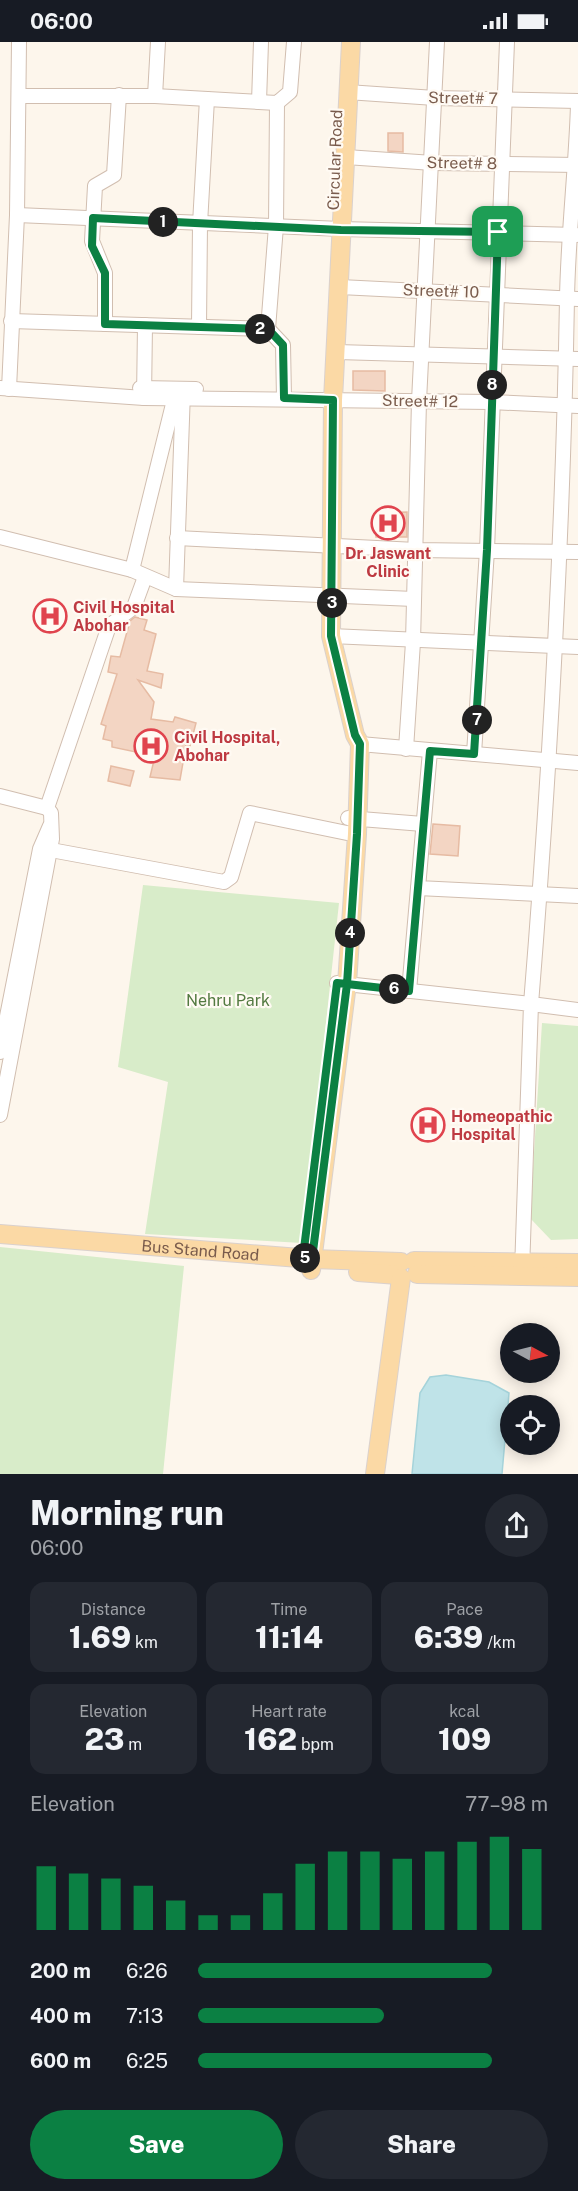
<!DOCTYPE html>
<html lang="en">
<head>
<meta charset="utf-8">
<style>
  :root { --surface:#171b24; --page:#242831; --text:#f1f3f6; --muted:#9ea1a6; --accent:#0b8043 }
  body { margin:0; font-family:"Public Sans",sans-serif; background:var(--page); color:var(--text); height:100vh; display:flex; flex-direction:column; font-size:22px; white-space:nowrap }
  * { box-sizing:border-box; margin:0 }
  p { font-size:20px; color:var(--muted) }
  .icon { flex:none; width:33px; height:33px; fill:none; stroke:currentColor; stroke-width:2; stroke-linecap:round; stroke-linejoin:round }
  .map { position:relative; height:1432px; overflow:hidden }
  .sheet { display:flex; flex-direction:column; background:var(--surface); flex:1 }
  .sheet>* { flex:none }
  .needle { width:39px; rotate:97deg }
  .tools { position:absolute; left:500px; top:1281px; display:grid; gap:12px }
  .tools a { display:grid; place-items:center; width:60px; height:60px; border-radius:50%; background:var(--surface); box-shadow:0 3px 15px #0003; font-size:30px }
  .pin { position:absolute; display:grid; place-items:center; width:51px; height:51px; color:#fff; margin:-26px; border-radius:12px; box-shadow:0 3px 9px #0006 }
  .km { position:absolute; width:30px; height:30px; margin:-15px; border-radius:50%; background:#222; color:#fff; font-size:16px; line-height:30px; text-align:center }
  .round { display:grid; place-items:center; flex:none; width:63px; height:63px; border-radius:32px; background:var(--page) }
  .headline { display:flex; align-items:center; justify-content:space-between; height:102px; padding:0 30px }
  h1 { font-size:33px; font-weight:800; line-height:45px }
  .stats { display:grid; grid-template-columns:repeat(3,1fr); gap:9px; height:102px; padding:6px 30px }
  .stats div { display:grid; align-content:center; border-radius:15px; background:var(--page); text-align:center }
  .stats b { font-size:30px; font-weight:800 }
  .stats small { font-size:16px; font-weight:400 }
  .stats p { font-size:16px }
  .chart { height:168px; padding:12px 30px }
  .chart p { display:flex; justify-content:space-between }
  .chart svg { width:100%; height:108px; margin-top:6px; stroke:var(--accent); stroke-width:6 }
  .action { display:flex; gap:12px; margin-top:auto; padding:12px 30px }
  .action a { flex:1; height:69px; border-radius:36px; background:var(--accent); color:#fff; font-size:24px; font-weight:800; line-height:69px; text-align:center }
  .action a+a { background:var(--page); color:var(--text) }
  ul { padding:0 30px; list-style:none; font-size:20px }
  li { display:grid; grid-template-columns:96px 72px 1fr; align-items:center; height:45px }
  li i { height:15px; border-radius:8px; background:var(--accent) }
  .status { display:flex; justify-content:space-between; align-items:center; height:42px; padding:0 30px; background:var(--surface); direction:ltr }
  .status svg { height:16px; fill:currentColor }
  .map>svg:first-child { display:block }
</style>
</head>
<body>
<div class="status"><b>06:00</b><svg viewBox="0 0 49 12"><path d="M0 12V9h3v3zM5 12V6h3v6zM10 12V3h3v9zM15 12V0h3v12zM26 1h20v11H26zM47 4h2v5h-2z"/></svg></div>
<div class="map">
<svg width="578" height="1432" viewBox="0 0 578 1432">
  <rect width="100%" height="100%" fill="#fdf6ec"/>
  <g fill="#d8ecc9">
    <polygon points="143,843 339,861 302,1201 145,1192 168,1040 118,1025"/>
    <polygon points="542,981 578,984 578,1197 551,1198 530,1176"/>
    <polygon points="0,1205 184,1224 163,1432 0,1432"/>
  </g>
  <polygon fill="#bfe3e8" stroke="#a5d3da" stroke-width="1.5" points="446,1333 489,1340 509,1351 502,1432 412,1432 420,1351 430,1335"/>
  <g fill="#f3d5c3" stroke="#e6bba3" stroke-width="1.5">
    <polygon points="388,91 403,91 403,110 388,109"/>
    <polygon points="353,329 385,329 385,349 353,348"/>
    <polygon points="407,470 407,495 376,495 376,471"/>
    <polygon points="135,575 147,578 144,588 156,592 147,629 163,632 161,646 138,638 154,660 151,677 173,680 175,675 196,681 190,704 186,703 180,738 150,735 155,714 112,705 112,699 103,697 106,684 101,682 117,632 108,630 111,614 120,615 130,579"/>
    <polygon points="111,724 134,729 130,744 108,739"/>
    <polygon points="433,782 460,784 458,814 430,812"/>
  </g>
  <g fill="none" stroke-linecap="round" stroke-linejoin="round">
    <g stroke="#d1beb0" stroke-width="16">
      <g id="minor">
        <polyline points="347,50 435,56 578,59"/>
        <polyline points="20,54 155,54 277,61 290,50 294,0"/>
        <polyline points="155,54 158,0"/>
        <polyline points="259,60 261,0"/>
        <path d="M 578,63 C 576,128 568,192 567,257 C 563,492 550,728 531,962 L 578,968"/>
        <polyline points="346,115 433,121 578,123"/>
        <polyline points="17,173 341,187 576,193"/>
        <polyline points="340,245 578,257"/>
        <polyline points="11,279 268,287 276,184 277,61"/>
        <polyline points="105,282 105,231 92,199 95,144 114,133 119,53"/>
        <polyline points="199,285 200,182 207,57"/>
        <polyline points="268,287 283,303 284,356"/>
        <polyline points="337,310 578,317"/>
        <polyline points="0,346 144,356 491,360 578,364"/>
        <polyline points="140,346 196,347"/>
        <polyline points="9,347 17,173 19,0"/>
        <polyline points="144,356 145,283"/>
        <polyline points="0,495 132,528 176,547 414,557"/>
        <polyline points="177,496 416,508 578,510"/>
        <polyline points="132,528 176,350"/>
        <polyline points="176,547 183,349"/>
        <polyline points="331,594 578,605"/>
        <polyline points="360,702 578,721"/>
        <polyline points="406,707 413,600 419,359 437,0"/>
        <polyline points="430,709 418,846 578,854"/>
        <polyline points="474,712 487,508 507,0"/>
        <polyline points="0,754 47,766 51,771 52,797 0,1073"/>
        <polyline points="47,766 109,584 134,565 145,535"/>
        <polyline points="348,776 423,782"/>
        <polyline points="51,808 224,840 231,835 250,771 347,791"/>
        <polyline points="337,941 531,962 522,1229"/>
        <polyline points="409,949 418,846"/>
        <polyline points="0,1010 40,807 50,784"/>
      </g>
    </g>
    <g stroke="#dad1cd" stroke-width="20">
      <g id="major">
        <path id="s1" d="M 0,1192 L 312,1217 L 401,1220"/>
        <polyline points="414,1219 578,1221"/>
        <polyline points="311,1228 347,942 357,792 360,702 355,693 331,594 333,358 351,0"/>
        <polyline points="358,1230 398,1233"/>
        <polyline points="417,1232 578,1235"/>
        <polyline points="375,1432 401,1236"/>
      </g>
    </g>
    <use href="#minor" stroke="#fff" stroke-width="14"/>
    <use href="#major" stroke="#fbd9a5" stroke-width="18"/>
  </g>
  <g fill="none" stroke-linecap="round" stroke-linejoin="round">
    <g stroke="#fff" stroke-width="12">
      <polyline id="route" points="498,190 341,188 93,176 92,204 105,231 105,282 268,287 283,303 284,356 333,358 331,594 355,693 360,702 357,792 347,942 312,1217 303,1215 337,941 347,942 409,949 430,709 474,712 487,508 498,190"/>
    </g>
    <use href="#route" stroke="#0b8043" stroke-width="8"/>
  </g>
  <defs>
    <g id="hospital-ring" transform="scale(1.725)"><circle r="9.5" fill="#fffaf3" stroke="#e0444e" stroke-width="1.5"/><path d="M-5-5h3v3.5h4V-5h3V5h-3V1.5h-4V5h-3Z" fill="#e0444e"/></g>
  </defs>
  <g fill-rule="evenodd">
    <use href="#hospital-ring" x="388" y="481"/>
    <use href="#hospital-ring" x="50" y="574"/>
    <use href="#hospital-ring" x="151" y="704"/>
    <use href="#hospital-ring" x="428" y="1083"/>
  </g>
  <g text-anchor="middle" dominant-baseline="central" stroke-width="4.5" stroke-linejoin="round" paint-order="stroke">
    <g font-size="16" fill="#7a5c4d" stroke="#fffaf3">
      <text transform="translate(463 56) rotate(1)">Street# 7</text>
      <text transform="translate(335 118) rotate(-88)">Circular Road</text>
      <text transform="translate(462 121) rotate(1)">Street# 8</text>
      <text transform="translate(441 249) rotate(2)">Street# 10</text>
      <text transform="translate(420 359) rotate(1)">Street# 12</text>
      <text stroke="none"><textPath href="#s1" startOffset="201">Bus Stand Road</textPath></text>
    </g>
    <g font-size="16" font-weight="bold" fill="#be3a42" stroke="#fffaf3" text-anchor="start">
      <text x="388" y="511" text-anchor="middle">Dr. Jaswant<tspan x="388" dy="18">Clinic</tspan></text>
      <text x="73" y="565">Civil Hospital<tspan x="73" dy="18">Abohar</tspan></text>
      <text x="174" y="695">Civil Hospital,<tspan x="174" dy="18">Abohar</tspan></text>
      <text x="451" y="1074">Homeopathic<tspan x="451" dy="18">Hospital</tspan></text>
    </g>
    <g font-size="16" fill="#537a41" stroke="#fffaf3">
      <text x="228" y="958">Nehru Park</text>
    </g>
  </g>
</svg>
<div class="tools">
<a><svg class="needle" viewBox="-14 -14 28 28"><path d="M0-13l5 13h-10z" fill="#e53935"/><path d="M0 13l5-13h-10z" fill="#9ea1a6"/></svg></a>
<a><svg class="icon" aria-label="locate" viewBox="0 0 24 24"><circle cx="12" cy="12" r="6"/><path d="M12 2v4M12 18v4M2 12h4M18 12h4"/></svg></a>
</div>
<div class="pin" style="left:498px;top:190px;background:#1e9e55"><svg class="icon" aria-label="arrive" viewBox="0 0 24 24"><path d="M6 21V4h12l-3 4 3 4H6"/></svg></div>
<b class="km" style="left:163px;top:180px">1</b>
<b class="km" style="left:260px;top:287px">2</b>
<b class="km" style="left:332px;top:561px">3</b>
<b class="km" style="left:350px;top:891px">4</b>
<b class="km" style="left:305px;top:1216px">5</b>
<b class="km" style="left:394px;top:947px">6</b>
<b class="km" style="left:477px;top:678px">7</b>
<b class="km" style="left:492px;top:343px">8</b>
</div>
<section class="sheet">
<div class="headline"><div><h1>Morning run</h1><p>06:00</p></div><a class="round"><svg class="icon" aria-label="share" viewBox="0 0 24 24"><path d="M12 15V3M7 8l5-5 5 5M5 13v7h14v-7"/></svg></a></div>
<div class="stats">
<div><p>Distance</p><b>1.69<small> km</small></b></div>
<div><p>Time</p><b>11:14</b></div>
<div><p>Pace</p><b>6:39<small> /km</small></b></div>
</div>
<div class="stats">
<div><p>Elevation</p><b>23<small> m</small></b></div>
<div><p>Heart rate</p><b>162<small> bpm</small></b></div>
<div><p>kcal</p><b>109</b></div>
</div>
<div class="chart"><p><span>Elevation</span>77–98 m</p>
<svg viewBox="0 0 160 44" preserveAspectRatio="none"><path d="M5 44V18M15 44V21M25 44V23M35 44V26M45 44V32M55 44V38M65 44V38M75 44V29M85 44V17M95 44V12M105 44V12M115 44V15M125 44V12M135 44V8M145 44V6M155 44V11"/></svg>
</div>
<ul>
<li><b>200 m</b>6:26<i style="width:84%"></i></li>
<li><b>400 m</b>7:13<i style="width:53%"></i></li>
<li><b>600 m</b>6:25<i style="width:84%"></i></li>
</ul>
<div class="action"><a>Save</a><a>Share</a></div>
</section>
</body>
</html>
